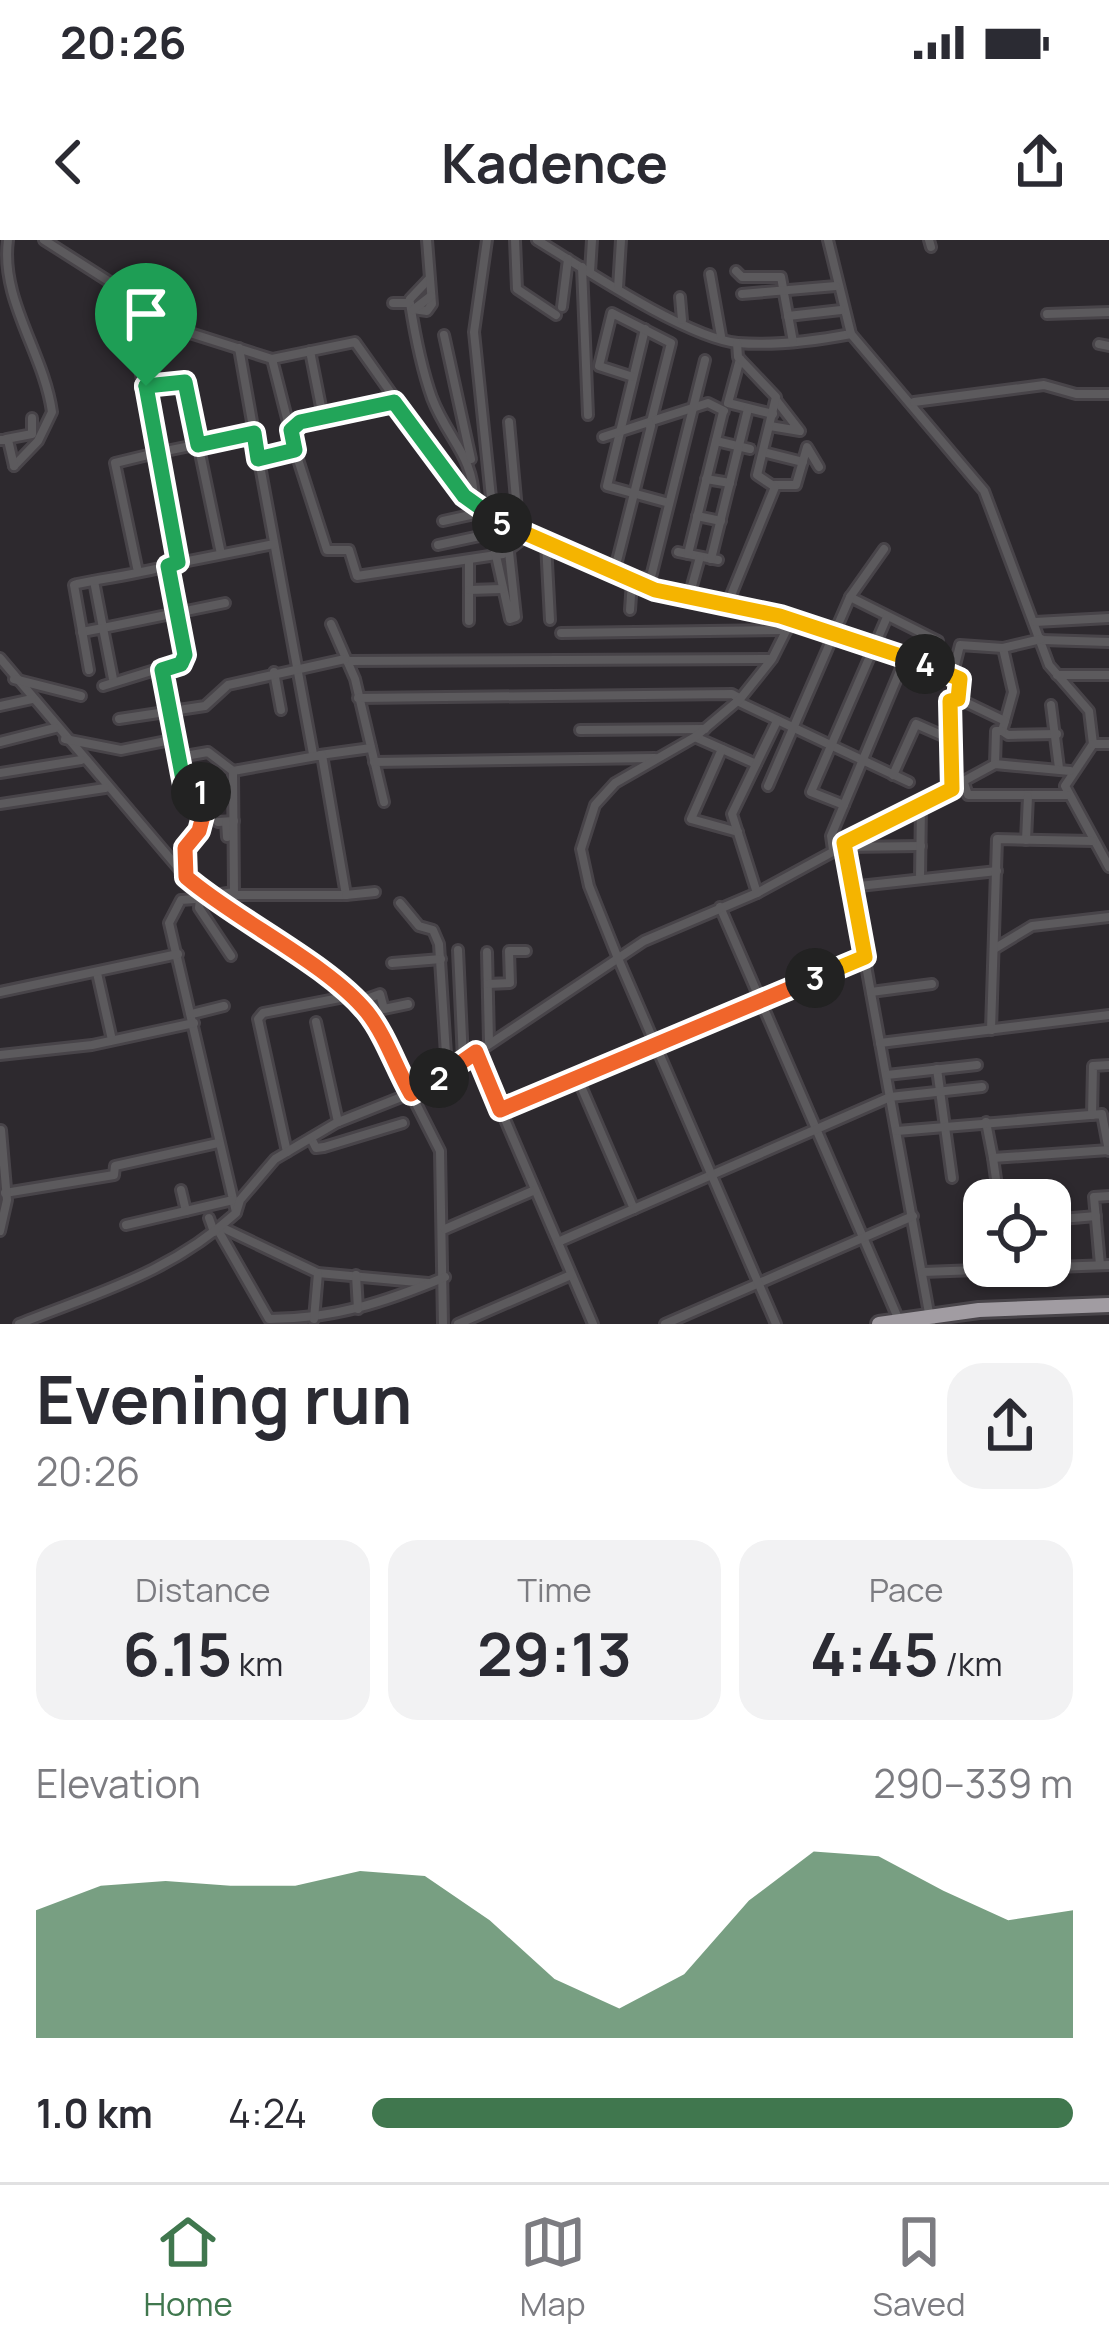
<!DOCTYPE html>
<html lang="en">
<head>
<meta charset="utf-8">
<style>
  :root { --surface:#fff; --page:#f2f2f3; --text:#2b2b33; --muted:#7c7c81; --line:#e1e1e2; --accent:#40774e }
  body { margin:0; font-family:Manrope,sans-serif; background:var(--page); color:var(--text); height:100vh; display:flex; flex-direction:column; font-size:45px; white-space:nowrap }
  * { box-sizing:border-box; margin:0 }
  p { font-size:39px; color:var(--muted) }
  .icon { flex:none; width:66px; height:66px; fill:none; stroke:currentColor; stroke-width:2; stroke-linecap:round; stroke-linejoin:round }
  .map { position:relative; height:1084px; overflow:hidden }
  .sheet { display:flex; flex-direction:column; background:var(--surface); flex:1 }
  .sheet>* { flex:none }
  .tools { position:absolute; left:963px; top:939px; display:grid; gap:24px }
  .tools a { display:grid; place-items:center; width:108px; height:108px; border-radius:24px; background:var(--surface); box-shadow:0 3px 9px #0004; font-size:60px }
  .pin { position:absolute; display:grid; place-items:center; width:102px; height:102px; color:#fff; margin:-123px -51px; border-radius:50% 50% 50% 0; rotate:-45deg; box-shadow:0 0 12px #0007 }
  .pin .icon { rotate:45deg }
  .km { position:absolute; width:60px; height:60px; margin:-30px; border-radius:50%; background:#222; color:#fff; font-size:33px; line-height:60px; text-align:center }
  .round { display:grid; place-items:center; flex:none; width:126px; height:126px; border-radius:36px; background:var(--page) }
  .head { display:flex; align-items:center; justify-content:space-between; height:204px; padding:0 36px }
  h1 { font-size:66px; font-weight:700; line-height:90px }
  .stats { display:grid; grid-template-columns:repeat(3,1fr); gap:18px; height:204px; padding:12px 36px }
  .stats div { display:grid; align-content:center; border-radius:30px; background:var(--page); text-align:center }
  .stats b { font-size:60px; font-weight:700 }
  .stats small { font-size:33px; font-weight:400 }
  .stats p { font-size:33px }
  .chart { height:336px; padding:24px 36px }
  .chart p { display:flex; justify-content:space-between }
  .chart svg { width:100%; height:216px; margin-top:12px; fill:var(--accent); opacity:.7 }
  ul { padding:0 36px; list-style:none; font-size:39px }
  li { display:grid; grid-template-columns:192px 144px 1fr; align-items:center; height:90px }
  li i { height:30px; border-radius:15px; background:var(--accent) }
  .status { display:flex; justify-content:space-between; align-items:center; height:84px; padding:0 60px; background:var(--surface); direction:ltr }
  .status svg { height:33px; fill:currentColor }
  header { display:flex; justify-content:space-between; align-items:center; height:156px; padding:0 36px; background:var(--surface); font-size:54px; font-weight:700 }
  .menu { display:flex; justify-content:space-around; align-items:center; height:168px; border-top:3px solid var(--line); background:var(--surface); font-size:33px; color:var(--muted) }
  .menu a { display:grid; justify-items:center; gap:6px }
  .menu .on { color:var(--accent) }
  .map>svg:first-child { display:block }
</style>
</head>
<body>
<div class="status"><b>20:26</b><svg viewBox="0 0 49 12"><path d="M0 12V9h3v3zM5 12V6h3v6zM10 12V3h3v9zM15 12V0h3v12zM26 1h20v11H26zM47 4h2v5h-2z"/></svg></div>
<header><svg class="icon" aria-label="back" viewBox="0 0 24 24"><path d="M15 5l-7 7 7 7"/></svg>Kadence<svg class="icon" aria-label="share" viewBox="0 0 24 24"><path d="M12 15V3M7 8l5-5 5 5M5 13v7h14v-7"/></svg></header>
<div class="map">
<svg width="1109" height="1084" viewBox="0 0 1109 1084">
  <rect width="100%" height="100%" fill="#2d292e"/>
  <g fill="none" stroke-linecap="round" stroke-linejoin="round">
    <g stroke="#484449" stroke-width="14">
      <g id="minor">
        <path d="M 8,0 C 0,60 44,113 52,172 L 38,201 L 14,226"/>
        <polyline points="44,0 190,93 272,119"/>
        <polyline points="487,0 474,92 493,277"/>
        <polyline points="515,0 517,49 556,75"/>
        <path d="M 537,0 C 583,28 687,98 738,103 C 775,106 814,101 851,94"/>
        <polyline points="828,0 851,94 984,251 1049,425 1089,471 1093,504 1065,546 1109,627"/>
        <polyline points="929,0 931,7"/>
        <polyline points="582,27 588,175"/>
        <polyline points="736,31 742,37 781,37 793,102"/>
        <polyline points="590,32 592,0"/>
        <polyline points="710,34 721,96"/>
        <polyline points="618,48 621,0"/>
        <polyline points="118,52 129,72 156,213 254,193 313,514"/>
        <polyline points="742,54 836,46"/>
        <polyline points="680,57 682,80"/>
        <polyline points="410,59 428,40"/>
        <path d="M 393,63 L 410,63 C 415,95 421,127 432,158 C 448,200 474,215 474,262"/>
        <polyline points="562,67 568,19"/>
        <polyline points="413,69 427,71 432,64 427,0"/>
        <polyline points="413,70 431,56"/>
        <polyline points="1047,74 1109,72"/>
        <polyline points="788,76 841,70"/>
        <polyline points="645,89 607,246 669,263"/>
        <polyline points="444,95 471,219"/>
        <polyline points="1099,104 1109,106"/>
        <polyline points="239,108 254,193"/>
        <polyline points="310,111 323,177"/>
        <polyline points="740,119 728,163 773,174"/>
        <polyline points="633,137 599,126 612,73 671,103 650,186 653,178"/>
        <polyline points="144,148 185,141 221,314"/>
        <polyline points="914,162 1044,145 1076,154 1109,154"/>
        <polyline points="655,180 708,163 724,171"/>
        <polyline points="509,182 519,292"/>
        <polyline points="770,186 800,191 776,160"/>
        <polyline points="291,191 300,182 394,162"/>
        <polyline points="603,197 649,182"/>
        <polyline points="6,199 32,194 32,178"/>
        <polyline points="0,200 8,200 14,226"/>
        <polyline points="716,201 750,209"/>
        <polyline points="295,210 272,119 355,102 464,256 525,297 684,359 780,377 959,435 959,459 950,461 952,549"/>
        <polyline points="763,212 803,222"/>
        <polyline points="258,219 295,210 327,310 349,310 357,336 503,314 525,297"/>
        <polyline points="706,239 730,243"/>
        <polyline points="774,245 796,245 807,207 819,227"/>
        <polyline points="487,275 510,379 516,377 509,312"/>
        <polyline points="697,276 721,281"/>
        <polyline points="443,281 484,272"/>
        <polyline points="546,303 550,380"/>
        <polyline points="438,305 489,294"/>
        <polyline points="678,312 718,320"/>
        <polyline points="688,314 723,172"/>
        <polyline points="711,319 748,169"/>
        <polyline points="469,320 469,381"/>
        <polyline points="178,323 274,304"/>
        <polyline points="614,333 651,186"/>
        <polyline points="638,338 651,337 705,120"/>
        <polyline points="94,341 103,388 225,363"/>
        <polyline points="469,350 502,349"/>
        <polyline points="850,357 938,401 927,425"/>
        <polyline points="688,360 700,317"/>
        <polyline points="727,365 775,247 757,235 776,157 738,117 737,103"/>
        <polyline points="630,370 632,341"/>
        <polyline points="1035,382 1109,378"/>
        <polyline points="331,384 355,439 384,562"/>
        <polyline points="82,392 103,388 113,439"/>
        <polyline points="561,393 787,390"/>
        <polyline points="1042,400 1109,402"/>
        <polyline points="1003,408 1013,452 1005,481"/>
        <polyline points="0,418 186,637 357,760 376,785 440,911 443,1084"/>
        <polyline points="347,421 770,419"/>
        <path d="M 89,430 L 74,345 L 77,344 C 111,337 146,333 178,323 L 156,213 L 115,223 L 138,332"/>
        <polyline points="162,431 185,545 207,556 199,591 185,608 186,637"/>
        <polyline points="274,432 281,470"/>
        <polyline points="953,433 960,405 1003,408 1041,399"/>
        <polyline points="1057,435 1109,435"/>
        <polyline points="14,439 81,456"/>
        <polyline points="103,446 184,421 168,326"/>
        <polyline points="358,458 732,454 739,458"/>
        <polyline points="959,459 1005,481 1002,491 1008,495 1057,494"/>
        <polyline points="737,461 909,542"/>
        <polyline points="1051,465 1059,528"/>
        <polyline points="0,466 32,459"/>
        <polyline points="119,479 205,466 228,445 345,419"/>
        <polyline points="580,490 705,489"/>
        <polyline points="695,497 756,524"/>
        <polyline points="65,499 121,510 176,499"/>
        <polyline points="0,502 55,488"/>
        <polyline points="1093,504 1109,504"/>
        <polyline points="722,509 691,579 738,592"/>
        <polyline points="320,515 371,508"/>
        <polyline points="179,517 208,512 233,531 322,515 346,655 232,655"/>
        <polyline points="374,522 655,518"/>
        <polyline points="995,524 996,491 1002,491"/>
        <polyline points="0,533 81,520"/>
        <polyline points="893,535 916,484 948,498"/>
        <polyline points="964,543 968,555 1067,555"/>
        <polyline points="768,546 850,357 884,309"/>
        <polyline points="0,564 105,548"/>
        <polyline points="844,565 811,552 887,377"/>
        <polyline points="218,582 234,581"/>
        <polyline points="226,582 227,597"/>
        <polyline points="1026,600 1028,556"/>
        <polyline points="844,604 931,1084"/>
        <polyline points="844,607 921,606"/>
        <polyline points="833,610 831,596 905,419"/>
        <polyline points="920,639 921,564"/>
        <polyline points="850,647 997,631"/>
        <polyline points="757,653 732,574 777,481"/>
        <polyline points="346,655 375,652"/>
        <polyline points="208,656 234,652 233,531"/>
        <polyline points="208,658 181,660 169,683 236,972"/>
        <polyline points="200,659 199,668 231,716"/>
        <polyline points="400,663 419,686 433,690 439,704 447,830"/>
        <polyline points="720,667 898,1078"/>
        <polyline points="994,709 1032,686 1109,677"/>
        <polyline points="458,710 463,820"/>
        <polyline points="487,712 489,802"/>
        <polyline points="392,723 441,719"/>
        <polyline points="97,733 112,800"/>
        <polyline points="488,744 510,743 509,711 526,711"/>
        <polyline points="0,752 178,714"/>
        <polyline points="871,752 932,744"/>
        <polyline points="358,762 380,754 384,769 408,764"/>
        <polyline points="192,774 224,766"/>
        <polyline points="316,782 338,882"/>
        <polyline points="991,790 997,599 1093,601"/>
        <polyline points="880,803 1109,775"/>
        <polyline points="476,812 593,1084"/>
        <polyline points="0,815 92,805 194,783"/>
        <polyline points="937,829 952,938"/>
        <polyline points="887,835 977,825"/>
        <polyline points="577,837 634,969"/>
        <polyline points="500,870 865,717"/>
        <polyline points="1092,875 1093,826 1109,825"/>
        <polyline points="986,882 993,918"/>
        <polyline points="897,891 1102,874 1109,911"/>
        <polyline points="311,898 316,908 324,907 403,883"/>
        <polyline points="287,912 258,779 263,773 350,756"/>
        <polyline points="181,950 186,971"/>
        <polyline points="5,953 114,935 115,926 218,903"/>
        <polyline points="999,960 993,918 1109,910"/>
        <polyline points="209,978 214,992"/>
        <polyline points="1050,980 1096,976"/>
        <polyline points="126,985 233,960"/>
        <polyline points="221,987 318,1033 428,1043"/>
        <polyline points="445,989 535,950"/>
        <path d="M 218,990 L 269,1079 C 333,1079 386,1062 445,1037"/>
        <polyline points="0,991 7,960 1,890"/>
        <polyline points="558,1002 890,857 982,847"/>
        <polyline points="1100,1025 1094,957 1109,956"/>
        <polyline points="923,1032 1109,1025"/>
        <polyline points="356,1035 358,1069"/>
        <polyline points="314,1079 318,1033"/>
        <path d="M 19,1084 C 98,1052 169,1034 236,973 L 240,960 L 275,919 L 336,883 L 424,848 L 644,701 L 757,653 L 995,524 L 1070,531"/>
        <polyline points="458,1084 571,1035"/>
        <polyline points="665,1084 913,976"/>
        <polyline points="776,1084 617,716 589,646 581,609 595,565 615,543 695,497 740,459 772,419 791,381"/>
      </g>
    </g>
    <g stroke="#484449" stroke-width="20">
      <polyline id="highway" points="879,1084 979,1070 1109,1065"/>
    </g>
    <use href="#minor" stroke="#5c5a5d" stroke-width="8"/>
    <use href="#highway" stroke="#a19ca2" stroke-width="14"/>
  </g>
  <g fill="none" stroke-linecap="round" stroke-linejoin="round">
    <g stroke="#fff" stroke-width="24">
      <polyline id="split-1" points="146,146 178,322 168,326 185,415 181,424 162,430 184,545 201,552"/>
    </g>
    <g stroke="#fff" stroke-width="24">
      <path id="split-2" d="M 201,552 L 208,557 L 199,591 L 185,608 L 186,637 C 237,681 327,723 367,772 C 386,796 396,828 411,854 L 439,838"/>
    </g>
    <g stroke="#fff" stroke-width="24">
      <polyline id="split-3" points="439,838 476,812 500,870 815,738"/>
    </g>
    <g stroke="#fff" stroke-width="24">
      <polyline id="split-4" points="815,738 865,717 844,603 952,549 950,461 958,459 960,439 925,424"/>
    </g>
    <g stroke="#fff" stroke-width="24">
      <polyline id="split-5" points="502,283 655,350 780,376 925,424"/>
    </g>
    <g stroke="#fff" stroke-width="24">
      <polyline id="split-6" points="146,146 185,142 198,205 254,193 258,219 295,210 291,190 300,182 394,162 464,256 502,283"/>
    </g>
    <use href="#split-1" stroke="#22a559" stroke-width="15"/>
    <use href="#split-2" stroke="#f0652b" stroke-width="15"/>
    <use href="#split-3" stroke="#f0652b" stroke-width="15"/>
    <use href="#split-4" stroke="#f5b400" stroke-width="15"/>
    <use href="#split-5" stroke="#f5b400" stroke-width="15"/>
    <use href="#split-6" stroke="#22a559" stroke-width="15"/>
  </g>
</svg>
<div class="tools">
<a><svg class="icon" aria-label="locate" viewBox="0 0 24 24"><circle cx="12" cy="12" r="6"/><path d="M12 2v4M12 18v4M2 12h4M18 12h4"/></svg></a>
</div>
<div class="pin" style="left:146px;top:146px;background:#1e9e55"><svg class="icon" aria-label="arrive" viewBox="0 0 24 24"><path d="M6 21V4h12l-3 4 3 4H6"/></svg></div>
<b class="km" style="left:201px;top:552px">1</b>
<b class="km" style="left:439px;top:838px">2</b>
<b class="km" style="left:815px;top:738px">3</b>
<b class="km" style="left:925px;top:424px">4</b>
<b class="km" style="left:502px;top:283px">5</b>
</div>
<section class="sheet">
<div class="head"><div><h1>Evening run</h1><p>20:26</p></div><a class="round"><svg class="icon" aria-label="share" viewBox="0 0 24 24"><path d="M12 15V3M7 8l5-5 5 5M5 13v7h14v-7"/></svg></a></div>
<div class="stats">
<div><p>Distance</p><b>6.15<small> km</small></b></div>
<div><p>Time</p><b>29:13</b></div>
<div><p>Pace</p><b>4:45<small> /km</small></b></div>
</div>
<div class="chart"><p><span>Elevation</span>290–339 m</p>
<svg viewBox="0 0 160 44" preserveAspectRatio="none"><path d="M0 44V18L10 13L20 12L30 13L40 13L50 10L60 11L70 20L80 32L90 38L100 31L110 16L120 6L130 7L140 14L150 20L160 18V44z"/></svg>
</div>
<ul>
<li><b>1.0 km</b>4:24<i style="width:100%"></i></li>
</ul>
</section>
<nav class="menu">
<a class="on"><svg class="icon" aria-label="home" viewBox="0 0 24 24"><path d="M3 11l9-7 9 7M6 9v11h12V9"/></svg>Home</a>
<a><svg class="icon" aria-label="map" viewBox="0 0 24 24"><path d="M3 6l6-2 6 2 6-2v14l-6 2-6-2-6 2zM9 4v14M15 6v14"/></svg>Map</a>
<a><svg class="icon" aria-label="saved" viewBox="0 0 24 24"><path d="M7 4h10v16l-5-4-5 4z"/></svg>Saved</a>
</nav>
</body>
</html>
